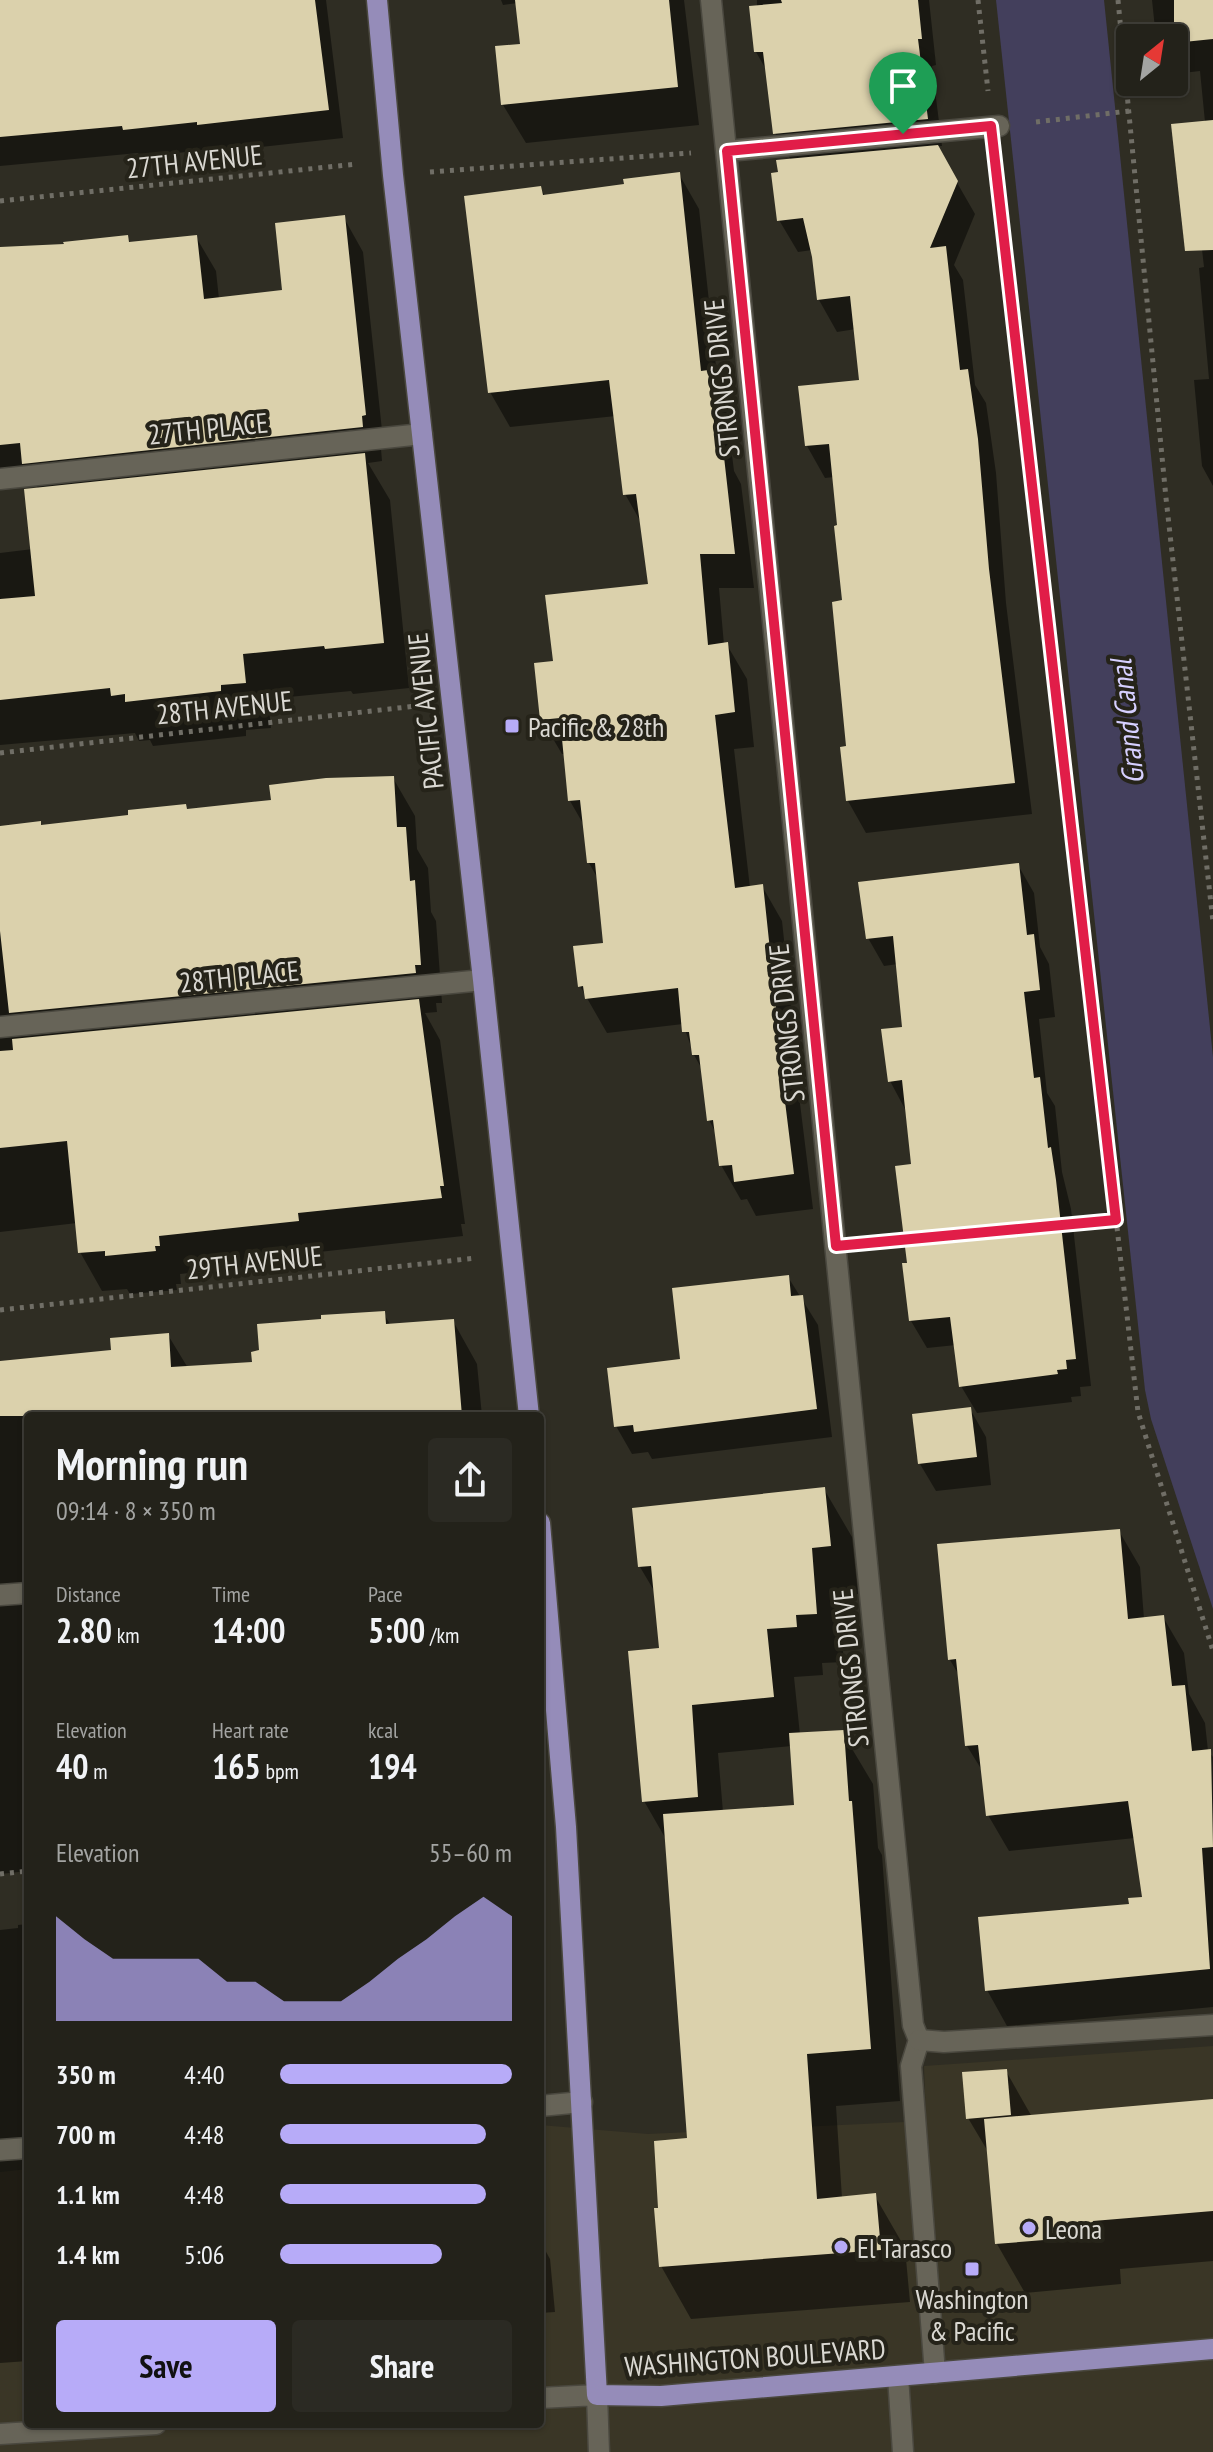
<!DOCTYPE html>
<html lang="en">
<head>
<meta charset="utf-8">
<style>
  :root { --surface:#23221a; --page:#2b2a23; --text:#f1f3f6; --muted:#a3a4a2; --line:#403f39; --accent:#b7abf8 }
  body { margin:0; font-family:"PT Sans Narrow",sans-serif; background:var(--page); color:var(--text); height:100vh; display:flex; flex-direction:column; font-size:30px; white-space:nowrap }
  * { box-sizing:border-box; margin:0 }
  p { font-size:26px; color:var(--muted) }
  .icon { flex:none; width:44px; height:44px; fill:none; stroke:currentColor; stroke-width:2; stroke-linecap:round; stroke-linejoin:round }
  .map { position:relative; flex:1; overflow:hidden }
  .sheet { position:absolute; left:24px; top:1412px; width:520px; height:1016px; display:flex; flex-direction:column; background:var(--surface); border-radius:8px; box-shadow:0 2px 6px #0004,0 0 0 2px var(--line) }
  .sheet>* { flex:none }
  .needle { width:52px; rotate:30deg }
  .controls { position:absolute; left:1116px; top:24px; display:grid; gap:16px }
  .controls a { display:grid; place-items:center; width:72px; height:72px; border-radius:8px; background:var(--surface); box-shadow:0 2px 6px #0004,0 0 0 2px var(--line); font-size:40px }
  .pin { position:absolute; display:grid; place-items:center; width:68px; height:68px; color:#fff; margin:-82px -34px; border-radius:50% 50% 50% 0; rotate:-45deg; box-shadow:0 0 8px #0007 }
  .pin .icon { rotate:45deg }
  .round { display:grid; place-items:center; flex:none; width:84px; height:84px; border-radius:8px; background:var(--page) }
  .head { display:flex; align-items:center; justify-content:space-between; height:136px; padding:0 32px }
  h1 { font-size:44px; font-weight:600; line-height:60px }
  .figures { display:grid; grid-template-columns:repeat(3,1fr); gap:12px; height:136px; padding:8px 32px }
  .figures div { display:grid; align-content:center }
  .figures b { font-size:34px; font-weight:600 }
  .figures small { font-size:22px; font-weight:400 }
  .figures p { font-size:22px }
  .chart { height:224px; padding:16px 32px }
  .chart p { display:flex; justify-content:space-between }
  .chart svg { width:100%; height:144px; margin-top:8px; fill:var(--accent); opacity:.7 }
  .action { display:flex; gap:16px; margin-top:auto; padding:16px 32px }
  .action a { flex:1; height:92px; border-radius:8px; background:var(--accent); color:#111; font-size:32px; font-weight:600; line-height:92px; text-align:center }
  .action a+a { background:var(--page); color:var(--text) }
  ul { padding:0 32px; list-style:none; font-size:26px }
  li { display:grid; grid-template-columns:128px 96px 1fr; align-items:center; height:60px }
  li i { height:20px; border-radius:10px; background:var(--accent) }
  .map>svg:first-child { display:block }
</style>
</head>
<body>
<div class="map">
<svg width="1213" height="2452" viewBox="0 0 1213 2452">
  <rect width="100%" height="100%" fill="#2f2d23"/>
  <polygon fill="#3a3626" points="1213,2046 1213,2452 0,2452 0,2172 28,2169 28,2424 540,2424 540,2125 648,2134 926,2121 924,2066"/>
  <polygon fill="#433f5c" points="996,0 1104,0 1213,1057 1213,1609 1151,1419 1145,1390"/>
  <g fill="#0007" fill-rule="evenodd">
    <polygon points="0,0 326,0 343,138 215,152 213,149 141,157 138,153 0,166"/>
    <polygon points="501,0 684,0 699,125 526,143 503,105 522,45 518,3 503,5"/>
    <polygon points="757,0 929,0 936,65 932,66 942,146 936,146 975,214 954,265 963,280 975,385 986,403 996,473 1006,603 1032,814 866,833 848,801 845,602 834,477 825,478 807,446 861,382 856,329 837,332 819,300 812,250 798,252 779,220 780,174 791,160 775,133 768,73 756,52"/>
    <polygon points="1152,0 1213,0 1213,486 1202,466 1194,380 1209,379 1199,268 1204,267 1198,214 1205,122 1200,71 1174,74 1174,38 1156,38"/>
    <polygon points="679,174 699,209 719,394 726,407 734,471 741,484 754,588 719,588 724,645 727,645 747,679 754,747 734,749 750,888 762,886 782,921 799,1079 797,1079 813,1209 756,1216 747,1199 741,1200 721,1165 717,1135 709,1120 703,1071 694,1055 683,1024 607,1033 580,986 605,944 598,879 589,863 585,827 570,801 565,754 562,754 542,720 536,665 555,663 650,585 642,524 625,494 616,416 510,427 490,392 540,188 545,196 627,186"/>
    <polygon points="344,218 363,252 384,449 381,449 382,461 368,463 390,500 409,688 353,694 351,691 268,699 271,728 246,730 246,736 153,746 150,740 139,741 135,733 0,745 0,553 33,549 39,490 32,478 0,481 0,260 127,237 131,244 196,237 216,271 219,299 285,292"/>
    <polygon points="393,778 415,816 417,849 428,868 431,912 436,921 442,1003 436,1003 437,1012 425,1013 440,1040 465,1224 461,1224 463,1236 319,1252 320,1259 180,1274 181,1284 176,1284 177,1290 130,1294 127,1289 102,1291 80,1252 77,1223 0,1232 0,828 42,827 131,817 185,806 188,811 273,802"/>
    <polygon points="1018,865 1034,893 1040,947 1049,964 1055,1017 1039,1019 1047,1093 1055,1106 1062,1172 1071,1209 1091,1386 1080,1387 1081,1396 1071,1397 1072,1402 977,1413 961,1386 956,1345 927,1348 911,1321 913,1166 905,1109 890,1081 905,1028 898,964 884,966 868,938"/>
    <polygon points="788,1277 818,1325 832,1437 652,1459 648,1452 632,1454 616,1426 682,1361"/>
    <polygon points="384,1314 391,1326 453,1321 477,1364 482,1416 28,1416 28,1871 0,1874 0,1363 113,1352 168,1335 188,1368 254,1364"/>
    <polygon points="970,1409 986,1437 991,1485 936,1491 920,1464"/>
    <path d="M 824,1489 L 852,1537 L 858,1594 L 838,1596 L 844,1662 L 822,1663 L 823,1675 L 794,1677 L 800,1735 L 842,1732 L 873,1784 L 878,1848 L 882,1855 L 900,2101 L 836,2106 L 842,2198 L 875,2196 L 905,2248 L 910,2302 L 691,2319 L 661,2266 L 660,2210 L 689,2140 L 667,1841 L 644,1801 L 661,1650 L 656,1594 L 640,1567 ZM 792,1746 L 797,1807 L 723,1812 L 718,1753 Z"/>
    <polygon points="1119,1531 1140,1567 1144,1619 1163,1617 1184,1653 1189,1694 1205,1723 1208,1751 1213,1757 1213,2007 1007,2026 987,1990 1144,1899 1135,1838 1009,1851 988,1815 983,1772 967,1746 960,1677 950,1660 939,1546"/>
    <polygon points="28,1924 28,2361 0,2363 0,1930 18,1928 18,1925"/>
    <polygon points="1006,2071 1032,2117 1213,2112 1213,2261 1120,2269 1121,2284 1025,2293 997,2244 990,2155 968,2118"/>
    <polygon points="540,2241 550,2259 555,2312 540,2313"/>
  </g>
  <g fill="#dbd1ac">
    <polygon points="0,0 315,0 329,110 197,125 197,122 123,130 122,126 0,137"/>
    <polygon points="515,0 669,0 678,87 501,105 495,46 520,44"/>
    <polygon points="781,0 918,0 922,39 918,39 928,119 773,134 763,52 754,52 749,6 782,3"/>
    <polygon points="1174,0 1213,0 1213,39 1174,43"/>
    <polygon points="1213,120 1213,250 1185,251 1171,124"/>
    <polygon points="938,145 958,181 930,248 946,246 960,370 968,369 978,439 989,569 1015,783 846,801 840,747 846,746 832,602 842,600 834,526 837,525 829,444 805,446 798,386 859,380 850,296 817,300 812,257 803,218 777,221 771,173 778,172 776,160"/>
    <polygon points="680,172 701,371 708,370 717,448 723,448 735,554 700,554 708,645 728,642 735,712 715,715 724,795 735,888 763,884 780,1045 778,1045 794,1174 734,1182 732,1165 719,1166 713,1120 707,1121 699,1055 692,1055 689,1032 682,1032 678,988 585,999 583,986 578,987 573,946 603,943 595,863 587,863 580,800 568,801 560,718 540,720 534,663 553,661 545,595 648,584 636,494 623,495 609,380 488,393 464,196 541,186 543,195 624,184 623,179"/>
    <polygon points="345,215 366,415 362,416 363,427 22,464 20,443 0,445 0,247 64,244 63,242 128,235 129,242 197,235 204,299 282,290 275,223"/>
    <polygon points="365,453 384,643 325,649 324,646 243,654 246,683 221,685 221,691 125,702 125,694 111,696 110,688 0,700 0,599 35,596 24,489"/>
    <polygon points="394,776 397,827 406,827 410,881 415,880 421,965 415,965 416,973 9,1013 0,931 0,826 41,821 41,825 128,815 128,810 186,804 187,809 271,800 269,785 326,778"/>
    <polygon points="1019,863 1027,935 1034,934 1040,990 1024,992 1034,1078 1040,1077 1048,1148 1051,1147 1056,1180 1076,1359 1066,1360 1067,1369 1057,1370 1058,1374 959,1387 950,1317 909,1321 902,1263 907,1263 895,1166 911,1164 902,1080 888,1082 881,1029 902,1027 893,936 866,939 858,882"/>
    <polygon points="419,999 444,1186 440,1186 442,1198 298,1213 299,1221 159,1236 160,1246 155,1246 156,1251 105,1256 105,1251 78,1253 67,1141 0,1148 0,1051 13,1050 12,1039"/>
    <polygon points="789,1275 791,1296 803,1295 817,1409 634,1432 633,1425 614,1427 607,1368 680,1359 672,1288"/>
    <polygon points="385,1311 386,1324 454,1319 462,1416 0,1416 0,1361 111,1350 110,1338 169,1333 171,1367 252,1362 251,1352 259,1350 257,1324 321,1319 321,1315"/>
    <polygon points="971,1407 977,1457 918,1464 912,1414"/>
    <polygon points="825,1487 831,1546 812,1548 817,1614 796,1615 797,1627 767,1629 774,1697 692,1705 698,1797 642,1802 628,1651 659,1648 651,1566 638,1567 632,1508"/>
    <polygon points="1120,1529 1128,1619 1164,1615 1172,1686 1185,1685 1192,1751 1211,1749 1213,1847 1202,1848 1210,1969 985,1991 978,1917 1129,1904 1128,1898 1142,1897 1128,1801 986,1816 978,1745 965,1746 956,1659 948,1660 937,1544"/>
    <polygon points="844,1730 849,1801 852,1801 871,2049 807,2054 817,2199 876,2193 881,2250 659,2267 654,2208 658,2208 654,2141 687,2138 663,1814 794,1805 789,1733"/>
    <polygon points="1007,2069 1011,2115 966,2119 962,2072"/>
    <polygon points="1213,2099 1213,2211 1093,2221 1094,2236 995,2244 984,2119"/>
  </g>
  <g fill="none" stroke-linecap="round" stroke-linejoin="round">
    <g stroke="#4a483f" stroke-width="23">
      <g id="minor">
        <polyline points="711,0 913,2025 919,2040 911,2066 935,2373"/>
        <polyline points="727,151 999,126"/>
        <polyline points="0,479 422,434"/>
        <polyline points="0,1027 483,980"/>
        <polyline points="0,1595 28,1593"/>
        <polyline points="919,2040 944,2042 1213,2025"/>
        <polyline points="540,2106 582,2102"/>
        <polyline points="0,2150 28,2148"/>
        <polyline points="898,2376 903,2452"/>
        <polyline points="540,2398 597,2395 599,2452"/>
        <polyline points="0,2434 156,2424"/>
      </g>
    </g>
    <g stroke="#4a483f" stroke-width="23">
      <g id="major">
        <polyline points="377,0 393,175 483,980 529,1416"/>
        <polyline points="540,1523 566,1827 597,2395 661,2396 1213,2349"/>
      </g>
    </g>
    <g stroke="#706e66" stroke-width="5" stroke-dasharray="4 6" stroke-linecap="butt">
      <polyline points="978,0 988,91"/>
      <polyline points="1118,0 1166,498 1213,922"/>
      <polyline points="1036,122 1129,111"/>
      <polyline points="996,164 1138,1412 1213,1651"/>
      <polyline points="430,172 691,153"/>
      <polyline points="0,201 357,164"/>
      <polyline points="0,753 416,706"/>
      <polyline points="873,1243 1116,1220"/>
      <polyline points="0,1310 476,1258"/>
      <polyline points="0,1874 28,1871"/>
    </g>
    <use href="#minor" stroke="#676458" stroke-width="20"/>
    <use href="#major" stroke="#958cb9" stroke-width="20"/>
  </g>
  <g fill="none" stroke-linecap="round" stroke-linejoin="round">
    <g stroke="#fff" stroke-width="16">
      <polygon id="route" points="991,126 1116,1220 836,1246 727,151"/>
    </g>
    <use href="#route" stroke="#e11d48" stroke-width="10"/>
  </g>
  <g fill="#b7abf8" stroke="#252319" stroke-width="3">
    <rect x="504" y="718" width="16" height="16" rx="4"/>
    <circle cx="1029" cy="2228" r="8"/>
    <circle cx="841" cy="2247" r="8"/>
    <rect x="964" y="2261" width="16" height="16" rx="4"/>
  </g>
  <g text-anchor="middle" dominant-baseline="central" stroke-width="8" stroke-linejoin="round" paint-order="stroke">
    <g font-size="28" fill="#dad8d2" stroke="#252319">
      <text transform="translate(194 161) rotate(-6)">27TH AVENUE</text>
      <text transform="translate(721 378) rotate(-96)">STRONGS DRIVE</text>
      <text transform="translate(208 428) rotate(-6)">27TH PLACE</text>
      <text transform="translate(224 707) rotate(-6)">28TH AVENUE</text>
      <text transform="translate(425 711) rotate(-96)">PACIFIC AVENUE</text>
      <text transform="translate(239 976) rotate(-6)">28TH PLACE</text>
      <text transform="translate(786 1023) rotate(-96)">STRONGS DRIVE</text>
      <text transform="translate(254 1262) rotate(-6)">29TH AVENUE</text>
      <text transform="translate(850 1668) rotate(-96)">STRONGS DRIVE</text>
      <text transform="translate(755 2357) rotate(-4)">WASHINGTON BOULEVARD</text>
    </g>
    <g font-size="28" fill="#dad8d2" stroke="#252319" text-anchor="start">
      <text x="528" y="726">Pacific &amp; 28th</text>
      <text x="1045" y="2228">Leona</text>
      <text x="857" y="2247">El Tarasco</text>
      <text x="972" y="2298" text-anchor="middle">Washington<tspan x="972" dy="32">&amp; Pacific</tspan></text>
    </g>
    <g font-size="30" font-style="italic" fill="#d6d0ff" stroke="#252319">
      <text transform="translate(1126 722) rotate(-96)">Grand Canal</text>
    </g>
  </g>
</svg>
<div class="controls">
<a><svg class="needle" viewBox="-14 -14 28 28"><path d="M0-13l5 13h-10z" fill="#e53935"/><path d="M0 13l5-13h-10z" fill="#a3a4a2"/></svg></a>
</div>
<div class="pin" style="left:903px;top:134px;background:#1e9e55"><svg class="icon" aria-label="arrive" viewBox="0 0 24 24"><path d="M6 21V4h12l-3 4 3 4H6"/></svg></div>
<section class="sheet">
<div class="head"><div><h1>Morning run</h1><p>09:14 · 8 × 350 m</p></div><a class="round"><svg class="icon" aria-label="share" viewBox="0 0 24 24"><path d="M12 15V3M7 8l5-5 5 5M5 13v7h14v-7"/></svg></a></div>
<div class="figures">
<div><p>Distance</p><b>2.80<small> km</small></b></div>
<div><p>Time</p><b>14:00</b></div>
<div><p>Pace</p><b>5:00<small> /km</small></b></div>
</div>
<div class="figures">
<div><p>Elevation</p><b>40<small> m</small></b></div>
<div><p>Heart rate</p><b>165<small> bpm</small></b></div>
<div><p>kcal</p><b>194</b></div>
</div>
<div class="chart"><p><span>Elevation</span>55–60 m</p>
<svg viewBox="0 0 160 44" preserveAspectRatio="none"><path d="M0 44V12L10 19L20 25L30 25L40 25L50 25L60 32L70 32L80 38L90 38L100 38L110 32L120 25L130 19L140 12L150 6L160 12V44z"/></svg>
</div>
<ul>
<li><b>350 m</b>4:40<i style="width:100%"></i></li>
<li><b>700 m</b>4:48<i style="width:89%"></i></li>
<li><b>1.1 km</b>4:48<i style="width:89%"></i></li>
<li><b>1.4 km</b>5:06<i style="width:70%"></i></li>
</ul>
<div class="action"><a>Save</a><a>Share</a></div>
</section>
</div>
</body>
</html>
